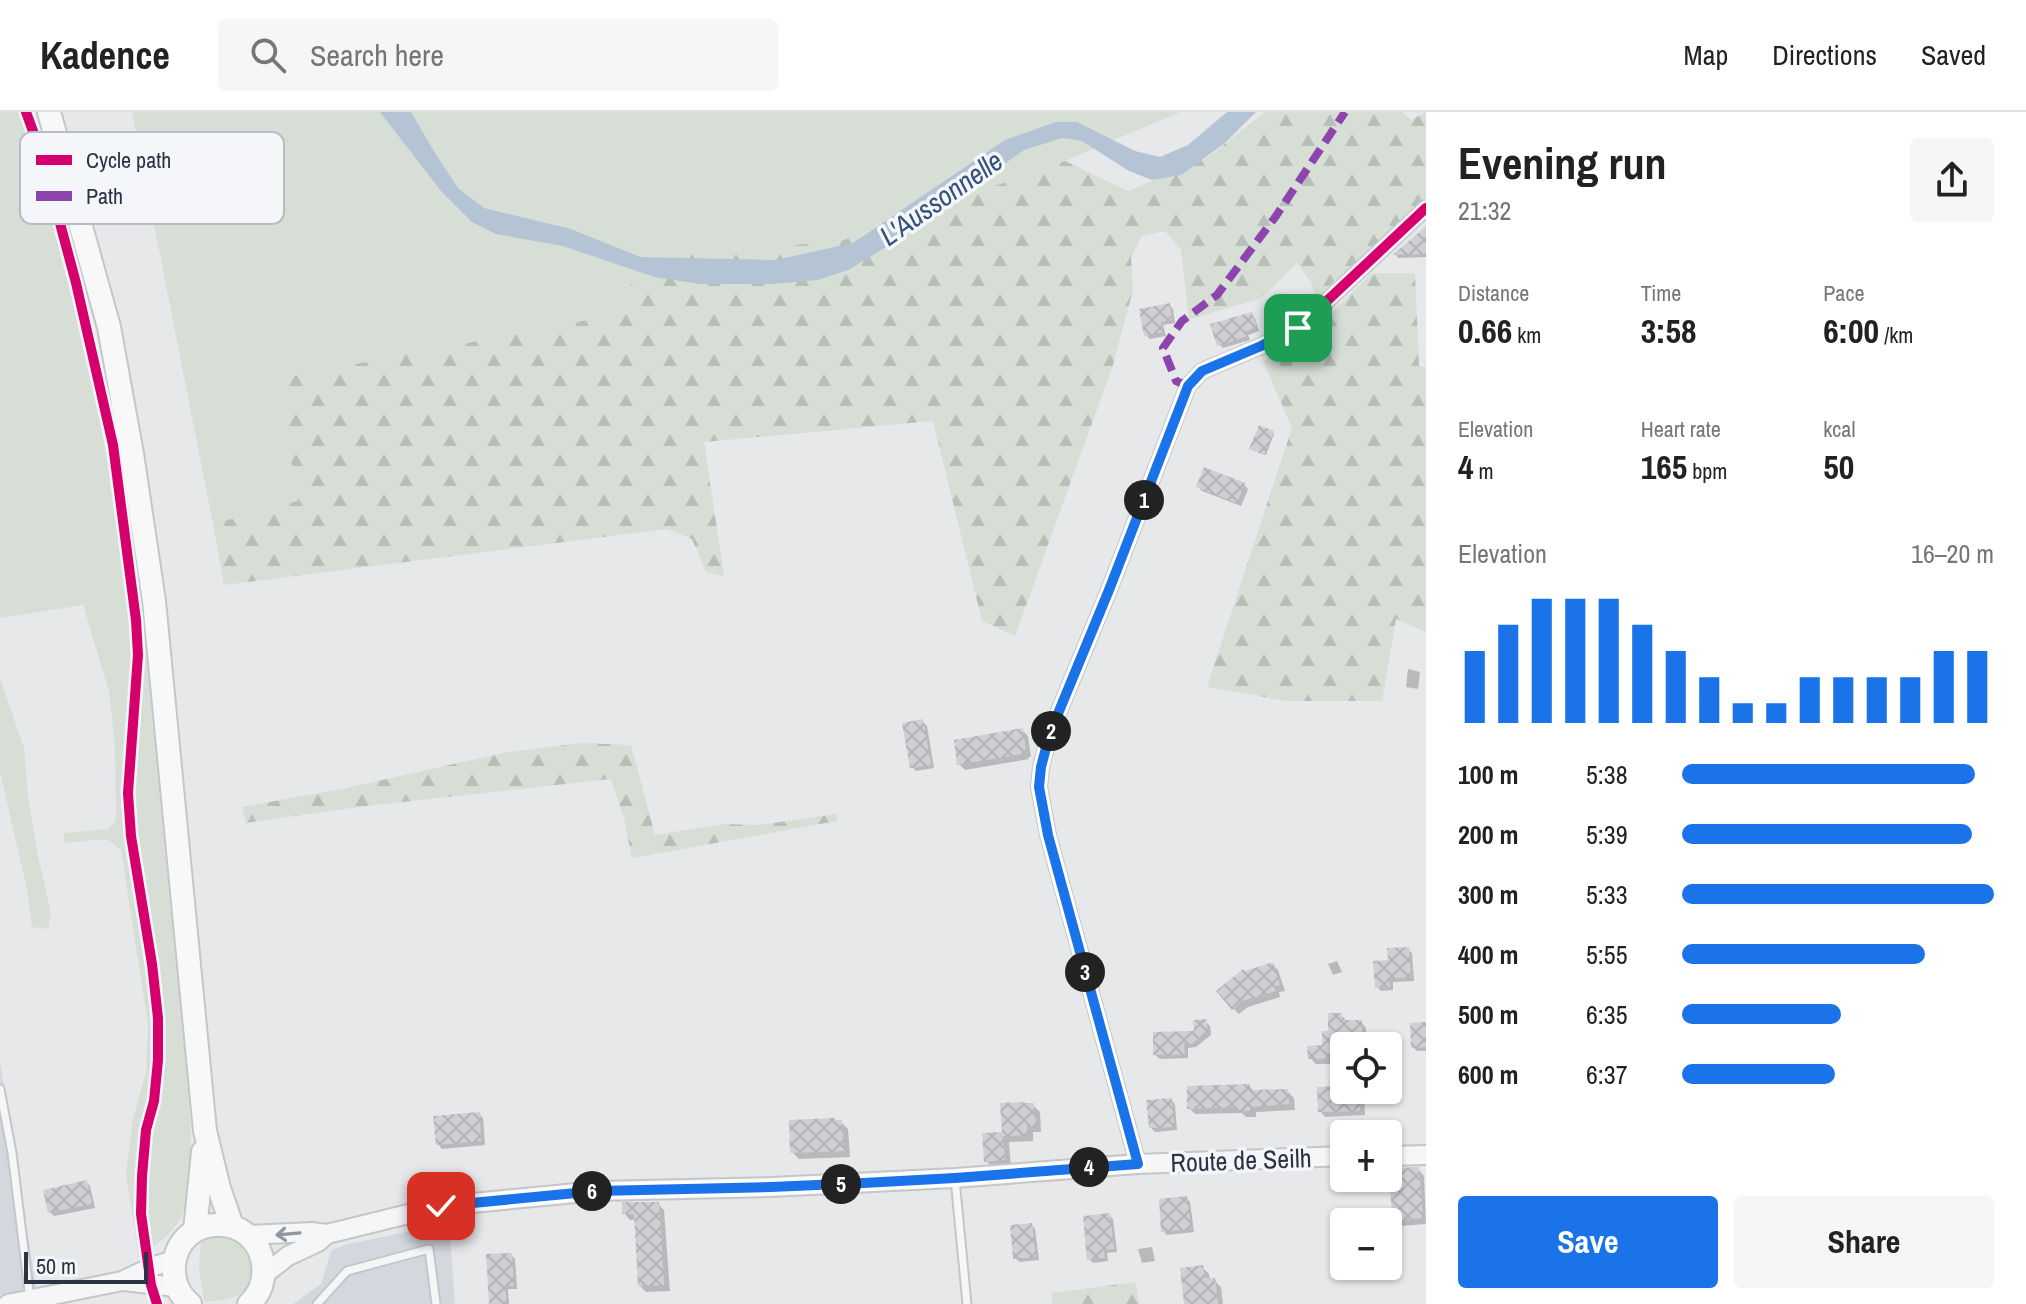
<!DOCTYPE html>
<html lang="en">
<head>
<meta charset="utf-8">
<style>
  :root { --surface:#fff; --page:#f6f6f6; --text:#222; --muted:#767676; --line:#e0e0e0; --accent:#1a73e8 }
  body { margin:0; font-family:"Archivo Narrow",sans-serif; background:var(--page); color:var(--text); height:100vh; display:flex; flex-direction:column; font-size:30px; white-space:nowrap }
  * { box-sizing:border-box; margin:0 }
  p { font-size:26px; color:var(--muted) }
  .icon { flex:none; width:44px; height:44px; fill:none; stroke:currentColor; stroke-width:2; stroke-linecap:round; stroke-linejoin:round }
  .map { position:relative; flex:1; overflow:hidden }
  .panel { display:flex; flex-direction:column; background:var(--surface); width:600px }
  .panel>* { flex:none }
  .buttons { position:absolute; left:1330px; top:920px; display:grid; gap:16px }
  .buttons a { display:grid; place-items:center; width:72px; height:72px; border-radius:8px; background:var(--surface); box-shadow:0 2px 6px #0004; font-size:40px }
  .scale { position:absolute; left:24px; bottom:20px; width:124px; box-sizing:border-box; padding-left:8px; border:4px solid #2b3445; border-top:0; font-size:22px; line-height:28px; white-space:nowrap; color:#2b3445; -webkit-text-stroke:6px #f4f6f9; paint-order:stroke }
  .pin { position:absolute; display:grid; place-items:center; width:68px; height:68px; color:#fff; margin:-34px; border-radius:16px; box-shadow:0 4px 12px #0006 }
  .km { position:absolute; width:40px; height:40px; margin:-20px; border-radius:50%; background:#222; color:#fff; font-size:22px; line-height:40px; text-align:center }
  .round { display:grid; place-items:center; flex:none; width:84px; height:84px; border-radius:8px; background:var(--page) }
  .headline { display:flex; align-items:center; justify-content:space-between; height:136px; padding:0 32px }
  h1 { font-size:44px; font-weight:800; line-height:60px }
  .metrics { display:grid; grid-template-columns:repeat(3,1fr); gap:12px; height:136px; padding:8px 32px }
  .metrics div { display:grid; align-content:center }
  .metrics b { font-size:34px; font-weight:800 }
  .metrics small { font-size:22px; font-weight:400 }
  .metrics p { font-size:22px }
  .chart { height:224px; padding:16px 32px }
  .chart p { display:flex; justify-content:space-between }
  .chart svg { width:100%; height:144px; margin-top:8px; stroke:var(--accent); stroke-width:6 }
  .action { display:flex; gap:16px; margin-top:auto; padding:16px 32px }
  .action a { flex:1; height:92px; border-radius:8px; background:var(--accent); color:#fff; font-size:32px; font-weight:800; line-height:92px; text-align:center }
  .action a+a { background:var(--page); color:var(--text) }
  ul { padding:0 32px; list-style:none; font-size:26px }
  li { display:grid; grid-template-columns:128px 96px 1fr; align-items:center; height:60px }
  li i { height:20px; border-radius:10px; background:var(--accent) }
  header { display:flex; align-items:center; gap:48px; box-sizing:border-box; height:112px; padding:0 40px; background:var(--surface); border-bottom:2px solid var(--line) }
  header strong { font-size:38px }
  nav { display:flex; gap:44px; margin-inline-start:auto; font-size:28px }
  .search { width:560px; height:72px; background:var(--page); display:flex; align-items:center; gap:20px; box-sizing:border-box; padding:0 28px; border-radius:8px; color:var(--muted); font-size:30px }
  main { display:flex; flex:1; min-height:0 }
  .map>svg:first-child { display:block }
</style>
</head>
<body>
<header>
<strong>Kadence</strong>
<div class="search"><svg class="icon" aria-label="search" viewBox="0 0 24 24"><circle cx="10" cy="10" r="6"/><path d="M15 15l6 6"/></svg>Search here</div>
<nav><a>Map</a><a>Directions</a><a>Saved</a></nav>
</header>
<main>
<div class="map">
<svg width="1426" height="1192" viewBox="0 0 1426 1192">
  <defs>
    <pattern id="forest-firs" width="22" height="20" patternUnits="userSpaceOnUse" patternTransform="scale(2)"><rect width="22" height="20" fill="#d6ded6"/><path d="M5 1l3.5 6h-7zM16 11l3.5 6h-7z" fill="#b8bfb9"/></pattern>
    <pattern id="building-cross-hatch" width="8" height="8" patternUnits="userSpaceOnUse" patternTransform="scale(2)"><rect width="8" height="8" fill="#ced0d3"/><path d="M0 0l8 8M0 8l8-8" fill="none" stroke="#b1b3b6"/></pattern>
  </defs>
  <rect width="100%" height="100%" fill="#e6e8ea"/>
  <g fill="#d4d7dd">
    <polygon points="0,950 36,1175 0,1183"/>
    <polygon points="449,1111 455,1192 293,1192 321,1172 331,1139 344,1133"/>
  </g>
  <g fill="#d6ded6">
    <path d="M 0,0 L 18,0 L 35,46 L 90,254 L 108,353 L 133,530 L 146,545 L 189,982 C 190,1017 197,1082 177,1112 C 170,1123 150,1138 139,1145 L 126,1063 L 133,1007 L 146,960 L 148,912 L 121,738 L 107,727 L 64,731 L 64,721 L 109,717 L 116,708 L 115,634 L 109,579 L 83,493 L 1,506 L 0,504 Z"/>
    <polygon points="132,0 1180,0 1065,49 838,130 653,142 609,204 278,267 298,389 213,412"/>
    <polygon points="0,566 24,636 28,685 38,744 51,801 48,817 32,815 27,777 0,660"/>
    <path d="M 219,1122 C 223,1122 227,1122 231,1124 C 239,1127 245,1134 249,1142 C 265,1176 234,1191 204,1189 L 199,1155 L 201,1127 Z"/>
  </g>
  <g fill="url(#forest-firs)">
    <polygon points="1265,0 1402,0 1411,8 1426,0 1426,86 1316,186 1311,170 1297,151 1260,187 1189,207 1181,138 1165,119 1142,124 1131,145 1133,178 1113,253 1015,524 982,509 933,309 704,330 724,464 706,460 692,427 667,417 224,473 213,412 298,389 277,267 609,204 653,142 838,130 1065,49 1128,79 1207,46"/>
    <polygon points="1372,161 1415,161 1419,254 1426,255 1426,520 1396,507 1382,589 1286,589 1207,575 1292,316 1263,249 1307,225"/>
    <polygon points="582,631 631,633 655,723 723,712 758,713 837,702 837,709 632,746 624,706 611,667 366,694 246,711 242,695 342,677 503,641"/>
    <polygon points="1136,1170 1139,1192 1053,1192 1051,1181"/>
  </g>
  <polygon fill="#b4c4d5" points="380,0 411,0 435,41 458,76 484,96 571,117 640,145 775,148 853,131 1005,28 1056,10 1077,10 1135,39 1160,45 1188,33 1227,0 1256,0 1225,31 1181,63 1152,68 1129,59 1082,29 1062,26 1024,38 893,131 848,158 818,168 773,172 700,172 654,165 563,134 496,122 472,110 441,79"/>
  <g fill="#0003">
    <polygon points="1426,115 1426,145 1398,146 1396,143"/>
    <polygon points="1169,193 1173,197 1175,211 1163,213 1166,224 1150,227 1146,223"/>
    <polygon points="1251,202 1255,206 1259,219 1248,223 1250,228 1223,236 1219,232"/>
    <polygon points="1273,320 1274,322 1266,343 1251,337"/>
    <polygon points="1244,373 1248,377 1241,394 1202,379 1198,375"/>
    <polygon points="1408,557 1420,560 1418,577 1406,575"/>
    <polygon points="922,609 927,614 934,656 916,659 912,655"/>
    <polygon points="1022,618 1028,624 1031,645 1028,645 1029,647 965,658 959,652"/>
    <polygon points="1408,837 1412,841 1414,869 1393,870 1393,878 1381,879 1377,875 1390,850"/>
    <polygon points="1337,849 1342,860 1333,863 1328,852"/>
    <polygon points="1272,852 1278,858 1285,879 1279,880 1280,885 1248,895 1239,902 1233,896 1245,861"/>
    <polygon points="1341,903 1347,909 1361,910 1366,916 1367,934 1344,934 1344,952 1316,952 1310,946 1324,935"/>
    <polygon points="1206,910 1210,914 1211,923 1196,935 1188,936 1188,946 1160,947 1155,943 1196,921"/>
    <polygon points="1426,913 1426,939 1417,939 1413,935"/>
    <polygon points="1249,974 1255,980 1287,979 1294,986 1295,998 1256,1000 1256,1005 1246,1005 1242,1001 1195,1002 1189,996"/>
    <polygon points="1344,976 1344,978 1364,978 1365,1003 1325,1005 1320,999"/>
    <polygon points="1171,988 1175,992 1177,1018 1155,1020 1150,1015"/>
    <polygon points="1033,993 1040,1000 1041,1020 1033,1020 1033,1029 1009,1030 1011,1055 993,1056 986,1049 1004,1022"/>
    <polygon points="479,1002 483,1006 485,1033 442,1037 438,1032"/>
    <polygon points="1380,1009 1392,1009 1397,1013 1401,1031 1388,1031 1388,1022 1380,1022"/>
    <polygon points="836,1010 841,1010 848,1017 850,1045 799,1047 792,1040"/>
    <polygon points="1418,1057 1424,1064 1426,1112 1401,1114 1395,1108"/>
    <polygon points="86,1070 90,1074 95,1096 54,1104 50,1100"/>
    <polygon points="1187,1086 1190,1090 1194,1120 1167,1123 1163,1119"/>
    <polygon points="658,1092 664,1098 670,1179 646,1180 640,1174 636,1108 630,1108 624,1101"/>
    <polygon points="1109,1103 1113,1107 1117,1140 1107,1141 1108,1149 1093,1151 1089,1147"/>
    <polygon points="1031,1113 1035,1117 1039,1148 1020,1150 1015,1146"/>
    <polygon points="1152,1135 1155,1149 1142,1151 1138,1137"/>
    <polygon points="511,1143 515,1147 517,1177 508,1177 509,1192 491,1192"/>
    <polygon points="1202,1155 1209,1162 1210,1168 1214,1168 1221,1175 1223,1192 1186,1192"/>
  </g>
  <g fill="url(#building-cross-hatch)">
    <polygon points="1426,114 1426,142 1393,143"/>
    <polygon points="1170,191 1172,208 1161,210 1163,220 1144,224 1139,197"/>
    <polygon points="1252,200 1257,215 1246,219 1247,224 1217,234 1210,212"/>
    <polygon points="1259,313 1274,319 1264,343 1249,337"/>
    <polygon points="1204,355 1245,371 1237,391 1196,375"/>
    <polygon points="923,607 931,653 910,656 902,611"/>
    <polygon points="1023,616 1026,639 1023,639 1023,642 957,653 954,628"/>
    <polygon points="1409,835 1411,865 1389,867 1390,875 1375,876 1373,849 1388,848 1387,836"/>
    <polygon points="1273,850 1280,873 1274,875 1276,879 1242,889 1232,898 1216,879 1243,857 1245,859"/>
    <polygon points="1328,901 1342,901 1342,908 1362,908 1362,934 1344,934 1344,947 1308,947 1307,934 1322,933 1322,919 1328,919"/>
    <polygon points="1207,907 1207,918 1192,932 1184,932 1185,943 1153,943 1153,920 1194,919 1193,908"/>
    <polygon points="1426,910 1426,935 1411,936 1410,911"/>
    <polygon points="1250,972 1250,978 1288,977 1289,992 1250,995 1250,999 1237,999 1237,995 1187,997 1187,974"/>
    <polygon points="1344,974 1344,978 1360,978 1360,999 1318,1000 1317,975"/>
    <polygon points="1172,986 1174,1015 1149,1016 1146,988"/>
    <polygon points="1023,990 1023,991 1034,991 1036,1014 1027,1014 1028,1023 1003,1024 1005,1048 984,1050 982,1021 1002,1020 1000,991"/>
    <polygon points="480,1000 481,1029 436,1033 433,1004"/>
    <polygon points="835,1006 835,1008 842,1008 844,1039 790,1041 789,1008"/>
    <polygon points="1419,1055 1423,1106 1393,1109 1388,1056"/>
    <polygon points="87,1068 92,1092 48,1101 43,1078"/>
    <polygon points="1187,1084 1191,1117 1161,1120 1159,1087"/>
    <polygon points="622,1090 659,1090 664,1173 638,1174 634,1102 622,1102"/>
    <polygon points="1110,1101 1114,1137 1104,1138 1105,1146 1087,1148 1083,1104"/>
    <polygon points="1032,1111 1036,1145 1013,1147 1010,1113"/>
    <polygon points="512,1141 514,1174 505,1174 507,1192 489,1192 486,1142"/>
    <polygon points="1203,1153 1205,1166 1215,1166 1218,1192 1184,1192 1180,1156"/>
  </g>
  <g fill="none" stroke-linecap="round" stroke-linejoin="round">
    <g stroke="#c4c6c8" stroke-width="11">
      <g id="service">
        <polyline points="0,977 12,1041 30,1187"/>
        <polyline points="955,1067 967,1192"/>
        <polyline points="317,1192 347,1159 429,1137 436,1192"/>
      </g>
    </g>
    <g stroke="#c4c6c8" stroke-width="18">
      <polyline id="minor" points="1138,1052 1048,723 1039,675 1041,655 1050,621 1109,478 1188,274 1202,259 1261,234 1298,216 1426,96"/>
    </g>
    <g stroke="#c4c6c8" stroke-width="22">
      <g id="tertiary">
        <polyline points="1388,1044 1426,1043"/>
        <polyline points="249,1123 311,1120 327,1122 441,1094 597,1079 771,1075 955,1066 1138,1052 1344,1044"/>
        <polyline points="265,1162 288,1144 318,1130 327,1122"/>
        <polyline points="124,1169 176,1175"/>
        <polyline points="8,1192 122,1169 154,1154 174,1148"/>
      </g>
    </g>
    <g stroke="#c4c6c8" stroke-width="26">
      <g id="secondary">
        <polyline points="49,0 109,215 132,342 154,489 205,1019 219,1076 232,1114"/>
        <polyline points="195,1118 203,1040"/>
        <path d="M 190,1192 C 178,1182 173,1168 174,1153 C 179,1100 256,1099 263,1152 C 265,1168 261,1181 249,1192"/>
      </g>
    </g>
    <use href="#service" stroke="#f5f6f7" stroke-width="7"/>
    <use href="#minor" stroke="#f5f6f7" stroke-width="14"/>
    <use href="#tertiary" stroke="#f5f6f7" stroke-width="18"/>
    <use href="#secondary" stroke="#f8f8f8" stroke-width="22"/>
    <polyline stroke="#8e44ad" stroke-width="8" stroke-dasharray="16 8" stroke-linecap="butt" points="1188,274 1176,269 1163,236 1182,209 1217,183 1276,104 1345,0"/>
    <g stroke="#f4f6f9" stroke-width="15">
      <g id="cycleway">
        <polyline points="26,0 42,44 76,171 113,333 136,508 138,543 128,681 131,724 152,852 158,906 158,948 154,989 146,1018 142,1064 141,1102 151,1173 157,1192"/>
        <polyline points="1138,1052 1048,723 1039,675 1041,655 1050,621 1109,478 1188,274 1202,259 1261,234 1298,216 1426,96"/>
      </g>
    </g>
    <use href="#cycleway" stroke="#d6006c" stroke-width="10"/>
  </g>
  <defs><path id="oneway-shaft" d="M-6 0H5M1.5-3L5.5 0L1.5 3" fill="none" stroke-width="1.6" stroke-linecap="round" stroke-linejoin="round" transform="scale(2)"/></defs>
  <use stroke="#90959e" href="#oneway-shaft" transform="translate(288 1122) rotate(175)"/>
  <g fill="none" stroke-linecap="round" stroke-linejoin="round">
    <g stroke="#fff" stroke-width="16">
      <polyline id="route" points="441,1094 597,1079 771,1075 863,1071 955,1066 1138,1052 1048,723 1039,675 1041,655 1050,621 1109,478 1188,274 1202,259 1261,234 1298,216"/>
    </g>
    <use href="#route" stroke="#1a73e8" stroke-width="10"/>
  </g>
  <g text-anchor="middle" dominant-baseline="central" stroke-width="7" stroke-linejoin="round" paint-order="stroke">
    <g font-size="26" fill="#2b3445" stroke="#f4f6f9">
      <text transform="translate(1241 1048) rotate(-2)">Route de Seilh</text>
    </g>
    <g font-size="28" font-style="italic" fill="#34527a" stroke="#f4f6f9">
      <text transform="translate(941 86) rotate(-35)">L'Aussonnelle</text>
    </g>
  </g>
  <rect x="20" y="20" width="264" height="92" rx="12" fill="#f4f6f9" stroke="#b8bcc3" stroke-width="2"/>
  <rect x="36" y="43" width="36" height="10" fill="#d6006c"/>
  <rect x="36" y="79" width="36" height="10" fill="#8e44ad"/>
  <g font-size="22" fill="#2b3445">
    <text x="86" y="56">Cycle path</text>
    <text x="86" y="92">Path</text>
  </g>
</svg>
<div class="buttons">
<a><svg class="icon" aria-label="locate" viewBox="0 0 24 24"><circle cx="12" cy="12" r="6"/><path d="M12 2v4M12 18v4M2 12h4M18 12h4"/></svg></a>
<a>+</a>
<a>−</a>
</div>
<div class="scale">50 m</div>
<div class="pin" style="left:1298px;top:216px;background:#1e9e55"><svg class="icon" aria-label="arrive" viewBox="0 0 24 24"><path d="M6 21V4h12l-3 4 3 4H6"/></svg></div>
<div class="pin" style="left:441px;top:1094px;background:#d93025"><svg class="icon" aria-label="check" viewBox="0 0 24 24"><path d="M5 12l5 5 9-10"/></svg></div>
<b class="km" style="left:1144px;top:388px">1</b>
<b class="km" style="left:1051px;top:619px">2</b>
<b class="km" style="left:1085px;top:860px">3</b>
<b class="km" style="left:1089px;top:1055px">4</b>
<b class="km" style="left:841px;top:1072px">5</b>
<b class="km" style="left:592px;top:1079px">6</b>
</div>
<section class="panel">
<div class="headline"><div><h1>Evening run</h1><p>21:32</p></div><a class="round"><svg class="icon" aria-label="share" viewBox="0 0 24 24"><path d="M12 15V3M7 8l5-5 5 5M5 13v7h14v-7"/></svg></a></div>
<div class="metrics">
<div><p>Distance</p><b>0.66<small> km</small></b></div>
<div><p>Time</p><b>3:58</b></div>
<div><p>Pace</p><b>6:00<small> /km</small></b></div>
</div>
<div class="metrics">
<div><p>Elevation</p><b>4<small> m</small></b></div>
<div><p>Heart rate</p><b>165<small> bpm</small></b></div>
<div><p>kcal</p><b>50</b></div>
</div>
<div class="chart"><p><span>Elevation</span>16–20 m</p>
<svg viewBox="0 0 160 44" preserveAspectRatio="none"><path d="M5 44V22M15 44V14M25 44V6M35 44V6M45 44V6M55 44V14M65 44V22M75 44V30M85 44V38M95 44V38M105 44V30M115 44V30M125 44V30M135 44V30M145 44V22M155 44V22"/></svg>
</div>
<ul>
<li><b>100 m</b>5:38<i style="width:94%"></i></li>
<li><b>200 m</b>5:39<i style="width:93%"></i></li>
<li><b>300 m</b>5:33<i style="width:100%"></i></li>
<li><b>400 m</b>5:55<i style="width:78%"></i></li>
<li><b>500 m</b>6:35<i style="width:51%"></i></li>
<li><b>600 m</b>6:37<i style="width:49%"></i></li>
</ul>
<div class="action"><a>Save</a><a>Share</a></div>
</section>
</main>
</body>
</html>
